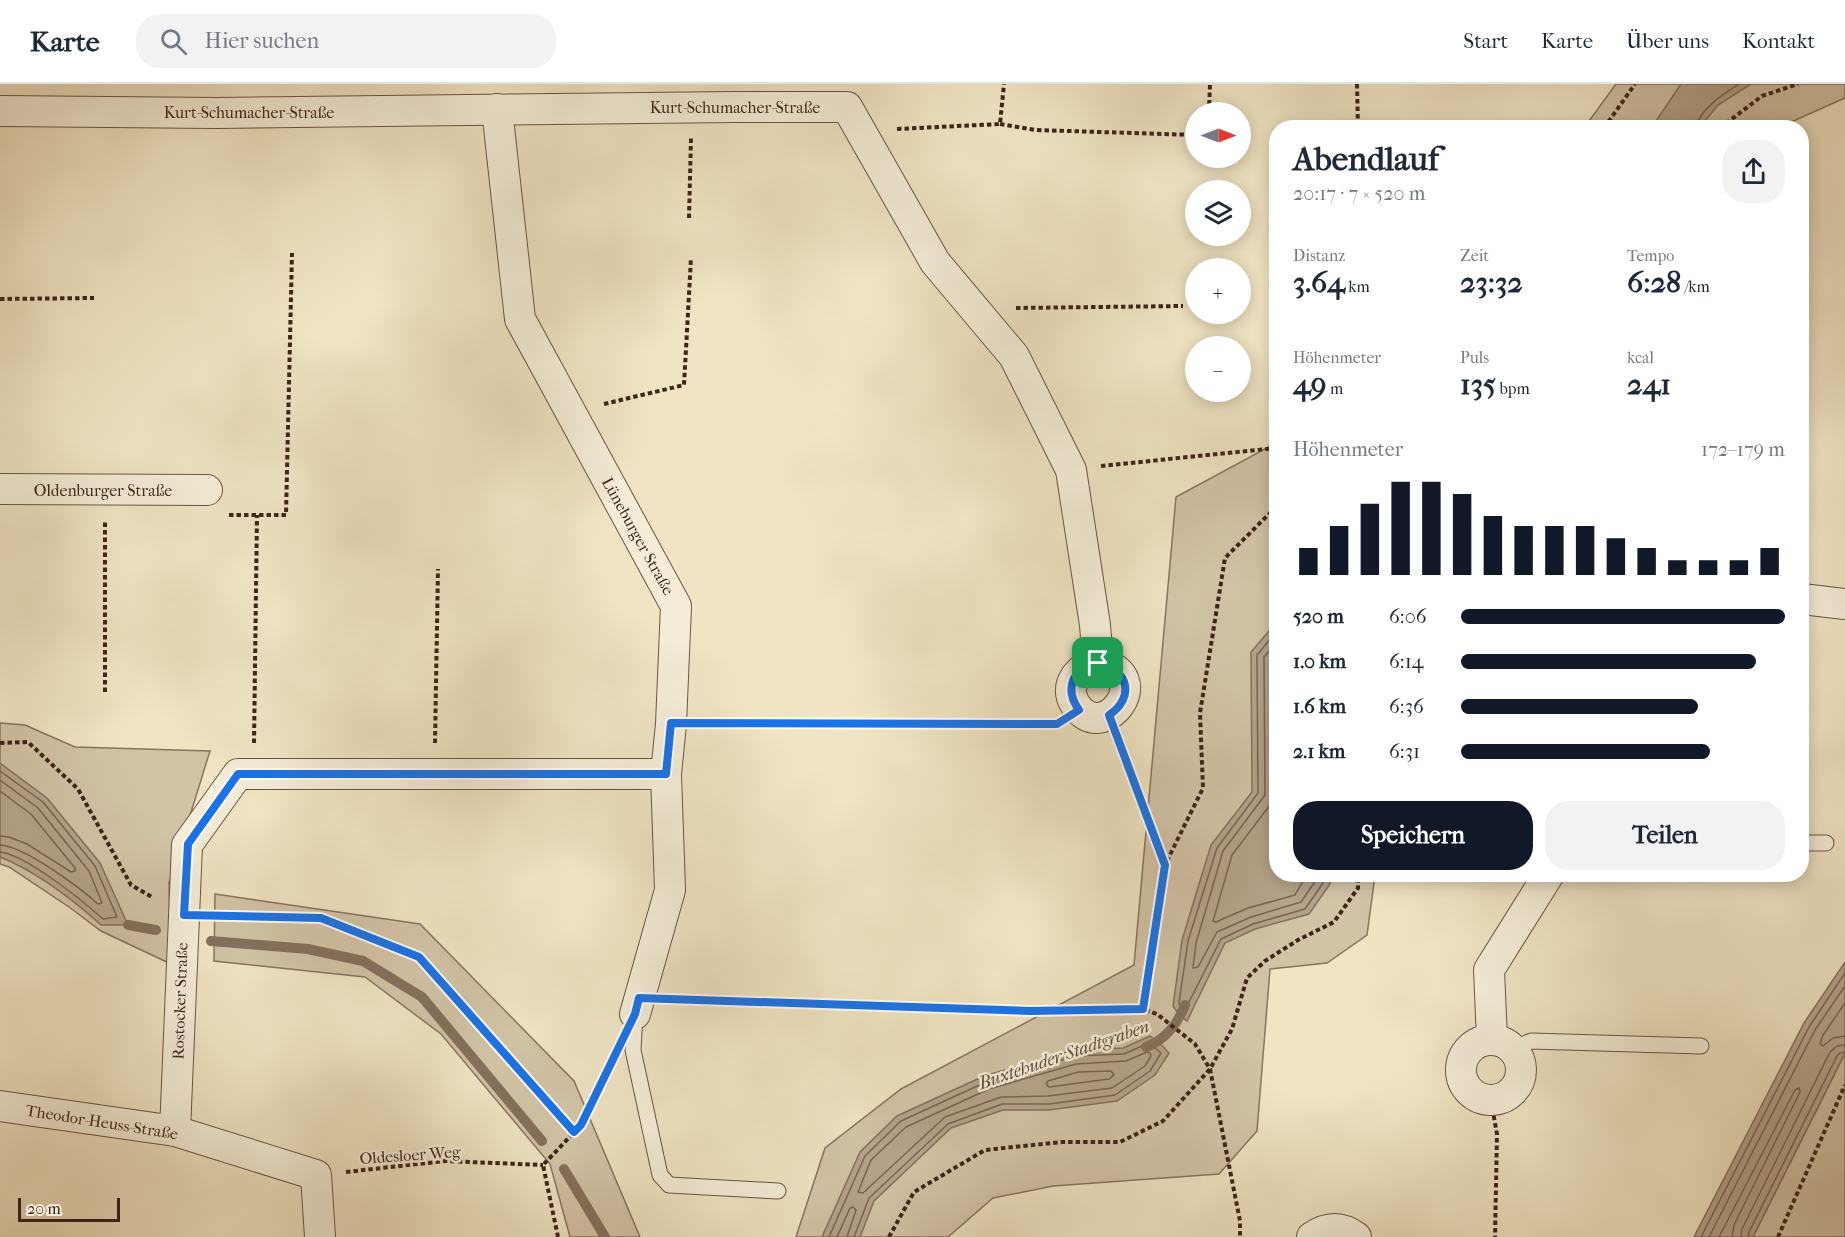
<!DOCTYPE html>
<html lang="de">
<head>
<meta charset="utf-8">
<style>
  :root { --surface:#fff; --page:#f2f2f3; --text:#1f2937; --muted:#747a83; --line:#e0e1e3; --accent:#111827 }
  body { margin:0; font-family:"IM FELL French Canon",serif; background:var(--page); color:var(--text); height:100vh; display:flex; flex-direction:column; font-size:22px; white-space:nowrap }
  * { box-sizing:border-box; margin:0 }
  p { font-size:20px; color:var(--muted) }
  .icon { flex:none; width:33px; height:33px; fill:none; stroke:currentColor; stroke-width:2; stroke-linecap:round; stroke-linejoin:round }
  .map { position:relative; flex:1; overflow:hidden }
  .details { position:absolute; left:1269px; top:36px; width:540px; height:762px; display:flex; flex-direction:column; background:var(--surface); border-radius:24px; box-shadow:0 3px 15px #0003 }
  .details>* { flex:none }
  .needle { width:39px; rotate:90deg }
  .controls { position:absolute; left:1185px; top:18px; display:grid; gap:12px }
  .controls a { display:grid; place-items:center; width:66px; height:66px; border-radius:50%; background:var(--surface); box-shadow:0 3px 15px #0003; font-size:30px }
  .scale { position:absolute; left:18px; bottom:15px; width:102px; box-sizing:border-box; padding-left:6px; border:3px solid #3f241a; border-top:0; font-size:16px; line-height:21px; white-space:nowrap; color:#3f241a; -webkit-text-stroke:4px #f5edd8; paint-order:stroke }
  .pin { position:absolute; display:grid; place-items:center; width:51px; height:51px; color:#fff; margin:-26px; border-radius:12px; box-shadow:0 3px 9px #0006 }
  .round { display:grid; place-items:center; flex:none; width:63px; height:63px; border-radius:24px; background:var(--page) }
  .head { display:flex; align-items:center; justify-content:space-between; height:102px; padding:0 24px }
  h1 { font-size:33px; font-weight:700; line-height:45px }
  .stats { display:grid; grid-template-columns:repeat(3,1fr); gap:9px; height:102px; padding:6px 24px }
  .stats div { display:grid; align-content:center }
  .stats b { font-size:30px; font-weight:700 }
  .stats small { font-size:16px; font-weight:400 }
  .stats p { font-size:16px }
  .chart { height:168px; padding:12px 24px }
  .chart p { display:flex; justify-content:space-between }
  .chart svg { width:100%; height:108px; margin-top:6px; stroke:var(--accent); stroke-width:6 }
  .button { display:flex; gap:12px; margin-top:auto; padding:12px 24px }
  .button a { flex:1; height:69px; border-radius:24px; background:var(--accent); color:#fff; font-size:24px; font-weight:700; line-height:69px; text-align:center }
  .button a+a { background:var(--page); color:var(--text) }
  ul { padding:0 24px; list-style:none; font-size:20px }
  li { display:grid; grid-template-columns:96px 72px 1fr; align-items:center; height:45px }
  li i { height:15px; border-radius:8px; background:var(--accent) }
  header { display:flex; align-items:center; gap:36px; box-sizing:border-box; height:84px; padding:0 30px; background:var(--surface); border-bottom:2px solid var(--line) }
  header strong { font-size:28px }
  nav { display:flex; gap:33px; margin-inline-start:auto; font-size:21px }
  .search { width:420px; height:54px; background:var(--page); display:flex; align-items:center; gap:15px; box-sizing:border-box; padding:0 21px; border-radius:24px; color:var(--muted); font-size:22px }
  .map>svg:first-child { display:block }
</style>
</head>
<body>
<header>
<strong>Karte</strong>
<div class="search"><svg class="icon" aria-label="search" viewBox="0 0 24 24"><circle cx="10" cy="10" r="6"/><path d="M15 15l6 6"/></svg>Hier suchen</div>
<nav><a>Start</a><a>Karte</a><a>Über uns</a><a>Kontakt</a></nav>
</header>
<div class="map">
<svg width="1845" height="1153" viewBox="0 0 1845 1153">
  <rect width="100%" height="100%" fill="#f0e4c3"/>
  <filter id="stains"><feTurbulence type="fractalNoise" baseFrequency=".00333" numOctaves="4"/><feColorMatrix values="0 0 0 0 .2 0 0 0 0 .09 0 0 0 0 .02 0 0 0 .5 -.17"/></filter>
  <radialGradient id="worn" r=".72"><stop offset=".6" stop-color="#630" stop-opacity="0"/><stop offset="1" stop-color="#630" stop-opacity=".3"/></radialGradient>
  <g fill="#d2c3a6" stroke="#887460" stroke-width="1.5">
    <polygon points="1616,0 1845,0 1845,14 1780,43 1584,44"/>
    <polygon points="1276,359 1276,790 1375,791 1367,851 1327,879 1270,885 1257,1047 1219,1090 1053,1102 993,1114 948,1153 796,1153 825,1064 901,1005 1134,881 1176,413"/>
    <polygon points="0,639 25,641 75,663 210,667 169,799 171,880 101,847 69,823 9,783 0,780"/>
    <polygon points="215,810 420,840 574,997 640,1153 570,1153 550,1080 441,950 365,893 214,877"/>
    <polygon points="1845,969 1845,1153 1753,1153"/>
  </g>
  <g fill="#b4a38a" stroke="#85705d" stroke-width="1.5">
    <polygon points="1681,0 1751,0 1718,21 1700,43 1652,43"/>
    <polygon points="1276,539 1276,790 1330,791 1330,800 1309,830 1255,845 1225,859 1187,937 1180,932 1173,922 1182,856 1211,761 1252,708 1251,568"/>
    <path d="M 0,679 L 47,714 L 100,779 L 128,841 L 101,841 C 71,814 37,788 0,773 Z"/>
    <polygon points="1845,878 1845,969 1753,1153 1694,1153 1804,939"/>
    <polygon points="1150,952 1159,958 1169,969 1155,991 1117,1017 1049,1026 1003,1026 951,1044 874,1117 860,1153 822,1153 860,1068 897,1032 984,992 1074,966 1123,964"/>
  </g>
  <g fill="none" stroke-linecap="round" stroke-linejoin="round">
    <g stroke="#7a6452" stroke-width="1.5">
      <path d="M 1696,44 C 1699,25 1725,9 1739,0"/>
      <polyline points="1276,548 1257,571 1258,709 1217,764 1188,857 1179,919 1182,924 1186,924 1221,855 1253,840 1305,825 1323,799 1324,790"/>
      <polyline points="1276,559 1264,573 1265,711 1223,767 1196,859 1193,884 1198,883 1217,848 1251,833 1301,818 1316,796 1316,790"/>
      <polyline points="1276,573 1273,577 1274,713 1270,721 1232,771 1213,837 1216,838 1248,824 1295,811 1307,790"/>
      <path d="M 0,687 L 43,718 L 95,782 L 117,833 L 103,835 C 82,816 26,771 0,768"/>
      <path d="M 0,696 L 38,724 L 89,787 L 102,819 L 98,820 C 79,803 24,762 0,761"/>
      <polyline points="0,707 31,730 75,784 75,787 71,788 27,760 9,753 0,752"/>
      <polyline points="1845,919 1823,951 1820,960 1823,962 1833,954 1845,952"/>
      <polygon points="1147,968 1150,969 1151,972 1145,982 1112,1004 1048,1012 1001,1013 945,1033 863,1109 858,1108 871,1076 906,1043 989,1005 1076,980 1126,977"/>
      <polygon points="1111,987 1114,991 1109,995 1049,1003 1046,1000 1048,997 1078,988"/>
      <polyline points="829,1153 865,1072 901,1037 986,998 1075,972 1124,970 1149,959 1161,969 1150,987 1115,1011 1049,1020 1002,1020 948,1040 869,1114 854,1153"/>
      <polyline points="837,1153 850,1124 853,1123 856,1126 847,1153"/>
      <polyline points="1701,1153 1809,943 1845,889"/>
      <polyline points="1709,1153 1815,946 1845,902"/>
      <polyline points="1719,1153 1795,1006 1799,1004 1800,1008 1734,1141 1732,1153"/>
      <polyline points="1741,1153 1742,1145 1830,968 1837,962 1845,961"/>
      <polyline points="1748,1153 1749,1148 1837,972 1840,969 1845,968"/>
    </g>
    <g stroke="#85705d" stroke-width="10">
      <polyline points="128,841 156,846"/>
      <polyline points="211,857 308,865 363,877 422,913 542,1057"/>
      <path d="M 1146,963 C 1165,956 1178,939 1185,921"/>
      <polyline points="564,1085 605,1153"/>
    </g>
    <g stroke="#6b5444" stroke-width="17">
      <g id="lane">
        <polyline points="1802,759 1826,759"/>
        <polyline points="635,930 633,966 660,1091 669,1101 778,1107"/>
        <polyline points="1513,965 1531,957 1701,962"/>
      </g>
    </g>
    <g stroke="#6b5444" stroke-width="32">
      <g id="street">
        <polyline points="497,25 520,235 676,522 671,640 666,690 670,806 635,930"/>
        <path d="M 0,27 L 216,29 L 735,23 L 847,23 L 935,178 L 1014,272 L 1071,386 L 1095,541 L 1098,579 C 1079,583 1063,601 1075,620 C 1102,664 1159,591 1098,579"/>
        <polyline points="0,405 207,406"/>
        <polyline points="1802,515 1845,520"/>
        <circle cx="1491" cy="986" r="30"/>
        <polyline points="1492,956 1489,886 1549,790"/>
        <polyline points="0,1022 175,1047 316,1091 320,1153"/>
        <polyline points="175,1047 187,761 238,690 666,690"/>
        <path d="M 1312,1153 C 1327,1143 1341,1142 1356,1153"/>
      </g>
    </g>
    <g stroke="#3f241a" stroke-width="4" stroke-dasharray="4.5 3" stroke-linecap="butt">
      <polyline points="1357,0 1358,44"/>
      <polyline points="1209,28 1210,0"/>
      <polyline points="1000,40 1036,46 1196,51"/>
      <polyline points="1604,44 1635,0"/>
      <polyline points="1720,44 1762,12 1798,0"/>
      <polyline points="897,45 1000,40 1004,0"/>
      <polyline points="689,134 691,54"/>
      <polyline points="0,215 94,214"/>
      <polyline points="1016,224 1183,222"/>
      <polyline points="604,320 684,301 691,174"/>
      <polyline points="1101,382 1276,364"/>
      <polyline points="229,431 286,431 292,169"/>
      <polyline points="105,608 105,437"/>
      <polyline points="701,640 1051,640"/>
      <polyline points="0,659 28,658 78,705 131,801 152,813"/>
      <polyline points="254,659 257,431"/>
      <polyline points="435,659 438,485"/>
      <polyline points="1119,660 1165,781"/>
      <polyline points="215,831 321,834 419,873 574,1049"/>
      <polyline points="673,915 1030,926 1143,925 1157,930 1195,960 1210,985 1240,1137 1240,1153"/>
      <polyline points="1143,925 1165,781 1203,704 1200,629 1225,474 1276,423"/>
      <polyline points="1491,1017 1497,1050 1495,1153"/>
      <polyline points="346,1088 445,1077 543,1081"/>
      <polyline points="558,1153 543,1081 581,1041 610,982"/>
      <polyline points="889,1153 914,1108 985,1066 1062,1058 1120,1058 1163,1037 1210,985 1232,945 1247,894 1265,877 1298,856 1334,838 1358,804 1358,790"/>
      <polyline points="1778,1153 1845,1001"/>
    </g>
    <use href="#lane" stroke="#f5edd8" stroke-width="15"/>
    <use href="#street" stroke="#f5edd8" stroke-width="30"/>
  </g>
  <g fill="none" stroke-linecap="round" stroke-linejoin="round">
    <g stroke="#fff" stroke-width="12">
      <path id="route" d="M 1098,579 C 1129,585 1135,614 1109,631 L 1165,781 L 1143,925 L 1030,927 L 639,914 L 635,930 L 581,1041 L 574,1048 L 419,873 L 321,834 L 184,831 L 188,760 L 238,690 L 666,690 L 671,639 L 1057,640 L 1079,626 C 1064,605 1072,584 1098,579 Z"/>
    </g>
    <use href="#route" stroke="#1a73e8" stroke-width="8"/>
  </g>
  <g text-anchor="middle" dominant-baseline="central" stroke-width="5" stroke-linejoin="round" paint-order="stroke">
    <g font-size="16" fill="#3f241a" stroke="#f5edd8">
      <text x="735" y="23">Kurt-Schumacher-Straße</text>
      <text x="249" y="28">Kurt-Schumacher-Straße</text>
      <text x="103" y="406">Oldenburger Straße</text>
      <text transform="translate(638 452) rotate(61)">Lüneburger Straße</text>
      <text transform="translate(180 917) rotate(-88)">Rostocker Straße</text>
      <text transform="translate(102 1038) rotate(9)">Theodor-Heuss-Straße</text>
      <text transform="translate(410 1071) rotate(-4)">Oldesloer Weg</text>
    </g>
    <g font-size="18" font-style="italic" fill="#624a3c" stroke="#f5edd8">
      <text transform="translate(1064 971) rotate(-19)">Buxtehuder Stadtgraben</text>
    </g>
  </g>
  <rect width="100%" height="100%" filter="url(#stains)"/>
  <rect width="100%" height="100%" fill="url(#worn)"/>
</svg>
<div class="controls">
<a><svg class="needle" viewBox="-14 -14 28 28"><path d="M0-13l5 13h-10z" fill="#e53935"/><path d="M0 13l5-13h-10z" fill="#747a83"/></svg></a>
<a><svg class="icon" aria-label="layers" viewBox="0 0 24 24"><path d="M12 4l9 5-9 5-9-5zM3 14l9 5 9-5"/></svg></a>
<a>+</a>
<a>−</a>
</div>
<div class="scale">20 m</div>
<div class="pin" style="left:1098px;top:579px;background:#1e9e55"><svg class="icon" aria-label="arrive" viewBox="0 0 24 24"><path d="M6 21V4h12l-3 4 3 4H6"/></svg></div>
<section class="details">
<div class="head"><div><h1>Abendlauf</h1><p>20:17 · 7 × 520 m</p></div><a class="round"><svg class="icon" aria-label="share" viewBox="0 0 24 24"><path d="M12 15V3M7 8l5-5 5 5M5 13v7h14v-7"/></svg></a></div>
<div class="stats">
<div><p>Distanz</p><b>3.64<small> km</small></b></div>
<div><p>Zeit</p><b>23:32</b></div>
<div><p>Tempo</p><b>6:28<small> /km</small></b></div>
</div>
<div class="stats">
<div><p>Höhenmeter</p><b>49<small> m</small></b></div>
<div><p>Puls</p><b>135<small> bpm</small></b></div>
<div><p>kcal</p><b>241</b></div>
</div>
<div class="chart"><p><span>Höhenmeter</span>172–179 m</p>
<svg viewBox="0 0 160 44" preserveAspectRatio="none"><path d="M5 44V33M15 44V24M25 44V15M35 44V6M45 44V6M55 44V11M65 44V20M75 44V24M85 44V24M95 44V24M105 44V29M115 44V33M125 44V38M135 44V38M145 44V38M155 44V33"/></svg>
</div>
<ul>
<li><b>520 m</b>6:06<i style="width:100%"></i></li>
<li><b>1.0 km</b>6:14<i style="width:91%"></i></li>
<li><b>1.6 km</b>6:36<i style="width:73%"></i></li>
<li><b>2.1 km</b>6:31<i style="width:77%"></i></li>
</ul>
<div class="button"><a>Speichern</a><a>Teilen</a></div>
</section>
</div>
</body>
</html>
